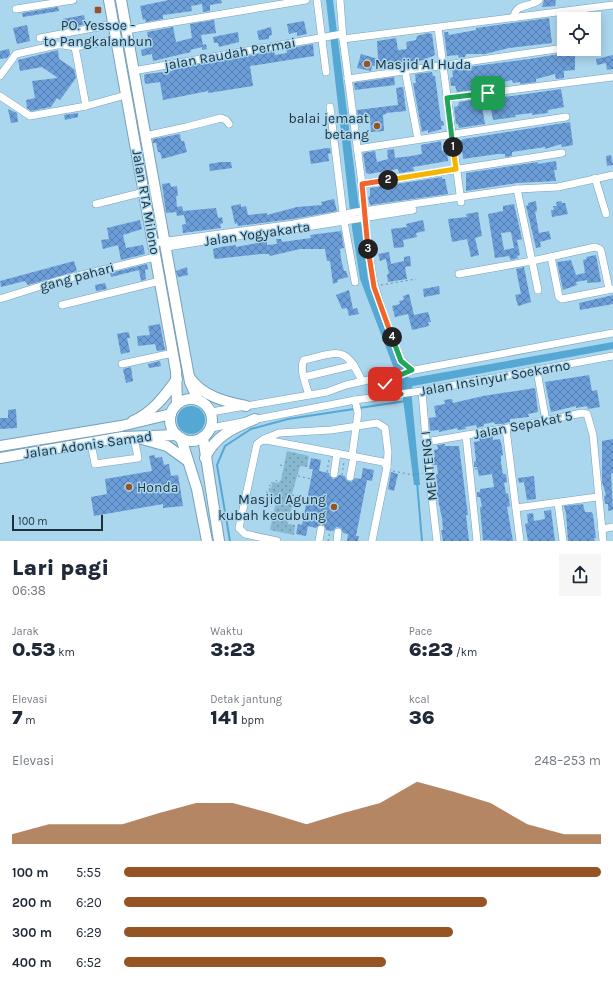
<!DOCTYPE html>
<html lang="id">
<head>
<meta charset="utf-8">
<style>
  :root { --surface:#fff; --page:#f6f6f7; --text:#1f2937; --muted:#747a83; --accent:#965323 }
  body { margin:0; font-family:Karla,sans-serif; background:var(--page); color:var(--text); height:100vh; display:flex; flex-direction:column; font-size:15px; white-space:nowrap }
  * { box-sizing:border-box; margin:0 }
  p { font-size:13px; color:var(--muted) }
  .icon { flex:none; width:22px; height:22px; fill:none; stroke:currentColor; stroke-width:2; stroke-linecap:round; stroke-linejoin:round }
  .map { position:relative; height:541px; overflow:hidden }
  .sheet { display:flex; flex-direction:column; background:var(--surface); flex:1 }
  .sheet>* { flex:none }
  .buttons { position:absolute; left:557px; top:12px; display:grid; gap:8px }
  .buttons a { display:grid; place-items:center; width:44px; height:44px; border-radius:0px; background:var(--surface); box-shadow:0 2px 10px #0003; font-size:20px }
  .scale { position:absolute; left:12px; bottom:10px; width:91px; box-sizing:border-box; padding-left:4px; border:2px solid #1f303a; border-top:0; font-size:11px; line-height:14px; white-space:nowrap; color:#1f303a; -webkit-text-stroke:3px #aad6ee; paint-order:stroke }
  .pin { position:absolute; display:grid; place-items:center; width:34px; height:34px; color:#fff; margin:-17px; border-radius:8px; box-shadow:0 2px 6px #0006 }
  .km { position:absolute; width:20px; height:20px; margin:-10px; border-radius:50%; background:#222; color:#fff; font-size:11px; line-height:20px; text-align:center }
  .round { display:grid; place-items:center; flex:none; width:42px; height:42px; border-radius:0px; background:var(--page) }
  .summary { display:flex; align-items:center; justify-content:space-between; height:68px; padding:0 12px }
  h1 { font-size:22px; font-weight:800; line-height:30px }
  .figures { display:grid; grid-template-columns:repeat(3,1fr); gap:6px; height:68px; padding:4px 12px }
  .figures div { display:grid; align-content:center }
  .figures b { font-size:20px; font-weight:800 }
  .figures small { font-size:11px; font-weight:400 }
  .figures p { font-size:11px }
  .chart { height:112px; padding:8px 12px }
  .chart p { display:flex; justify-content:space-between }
  .chart svg { width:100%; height:72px; margin-top:4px; fill:var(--accent); opacity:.7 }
  ul { padding:0 12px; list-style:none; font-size:13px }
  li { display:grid; grid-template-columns:64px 48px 1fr; align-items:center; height:30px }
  li i { height:10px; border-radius:5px; background:var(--accent) }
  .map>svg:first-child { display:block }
</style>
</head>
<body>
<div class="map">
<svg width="613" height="541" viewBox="0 0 613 541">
  <defs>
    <pattern id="grass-dots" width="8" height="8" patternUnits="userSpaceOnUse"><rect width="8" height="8" fill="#87b7d1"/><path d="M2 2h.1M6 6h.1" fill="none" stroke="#6e95ab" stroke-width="1.8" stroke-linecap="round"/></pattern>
    <pattern id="building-cross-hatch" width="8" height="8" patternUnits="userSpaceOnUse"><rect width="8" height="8" fill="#6b9dd8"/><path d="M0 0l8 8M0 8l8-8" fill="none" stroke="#5780b0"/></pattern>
  </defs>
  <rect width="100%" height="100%" fill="#aad6ee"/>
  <polygon fill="url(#grass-dots)" points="287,451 309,456 307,467 300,466 291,497 292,505 288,524 295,525 294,535 270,530 276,502 274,499 269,498 270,493 268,489 272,487 271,482 278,483 281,480"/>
  <g fill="#55a8d3">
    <polygon points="326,0 333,0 368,279 374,297 407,377 412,378 613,342 613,349 413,386 411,389 420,485 414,485 402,391 397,384 398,379 360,279 352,228"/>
    <circle cx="191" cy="420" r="14"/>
  </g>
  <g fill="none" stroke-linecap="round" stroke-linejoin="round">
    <g stroke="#55a8d3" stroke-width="2">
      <polyline points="359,408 406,401"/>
      <polyline points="417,482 422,541"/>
      <polyline points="230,541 217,465 225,446 251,429 288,419 354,409"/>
    </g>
  </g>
  <g fill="url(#building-cross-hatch)" fill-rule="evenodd">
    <polygon points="169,0 221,0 222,3 210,5 210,11 203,12 202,4 191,6 192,11 163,15 163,19 146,22 145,19 143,20 140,6"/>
    <polygon points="544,0 556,0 555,6 542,7"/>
    <polygon points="58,7 59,11 23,17 22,13"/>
    <polygon points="84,15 86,24 74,27 73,23 65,25 63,19"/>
    <polygon points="549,18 552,43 509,48 485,54 466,54 465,57 459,58 458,55 447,56 444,32 448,32 449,35 476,30 476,28"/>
    <polygon points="214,20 216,33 201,35 203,45 206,44 207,49 202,50 202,47 190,50 191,52 153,61 152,54 142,56 141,50 150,47 147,32 173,27 176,42 192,38 190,24"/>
    <polygon points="304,21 307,34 297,36 297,32 289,34 287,24"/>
    <polygon points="27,25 30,41 17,44 13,28"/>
    <polygon points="271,27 272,35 269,36 269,39 259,40 257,31"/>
    <polygon points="238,32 239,42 219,47 218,43 214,43 213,37"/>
    <polygon points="428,33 432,34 435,55 424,60 372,66 371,71 357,68 361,54 378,59 377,41 396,38 398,50 407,49 406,42 416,40 417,36"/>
    <polygon points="313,44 314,56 250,66 253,86 208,93 208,91 163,100 160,82 145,84 144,75 146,74 172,71 171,69 274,51 275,55 287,53 286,49"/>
    <polygon points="9,49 10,54 7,58 0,59 0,51"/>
    <polygon points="569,49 575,49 575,70 564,71 564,78 556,79 555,74 536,79 536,82 520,84 520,82 513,83 512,80 494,84 495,87 457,92 455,86 451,86 450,78 453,77 452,69 529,59 565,53"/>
    <polygon points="58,50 59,59 74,69 76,78 60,100 57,98 51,107 31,111 27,108 26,100 35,98 32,81 58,78 42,67 20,71 18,60"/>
    <polygon points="613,55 613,69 607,70 606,63 597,65 596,59"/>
    <polygon points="432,72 433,76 435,76 441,121 443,121 444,125 441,126 442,129 428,133 428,130 422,132 413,83 416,83 415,74"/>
    <polygon points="394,77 395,85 355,90 354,83"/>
    <polygon points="403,87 406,111 386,113 386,114 383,115 384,131 371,132 370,117 358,119 357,110 398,105 396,88"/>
    <polygon points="561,89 564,107 548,110 548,113 532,115 532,113 515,115 516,117 493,120 489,98 512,96"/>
    <polygon points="471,100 472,102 481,100 485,124 459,128 458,124 456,124 454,107 458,106 459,102"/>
    <polygon points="8,109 17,113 18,122 11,123"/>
    <polygon points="78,113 78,117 65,120 64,115"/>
    <polygon points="570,122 573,145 562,147 561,144 545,149 545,147 512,152 512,156 505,157 505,154 497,154 463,159 461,140 464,139"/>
    <polygon points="180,134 181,141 184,141 187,152 162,159 160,152 158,152 156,143 153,143 153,139"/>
    <polygon points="441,141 442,151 447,150 448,161 413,167 414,171 399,173 398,169 369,174 366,173 363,153 375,151 377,162 388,159 387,150 394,149 395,158 411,156 422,154 421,145"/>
    <polygon points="327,148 330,148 331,153 328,154 329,161 311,164 309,151"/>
    <polygon points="611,155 613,165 607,166 606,156"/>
    <polygon points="556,161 557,170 554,170 556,181 517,183 466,191 466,173 538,162 538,164"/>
    <polygon points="221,162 231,162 232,168 210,171 209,164"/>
    <polygon points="442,177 442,179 445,179 448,194 370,205 368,197 370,196 370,188"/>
    <polygon points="170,183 171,187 177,186 178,196 176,196 177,207 182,206 183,211 216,208 218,218 222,217 223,223 220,224 221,228 183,233 182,225 186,224 184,215 177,216 176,212 166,213 162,184"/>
    <polygon points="334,199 337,211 293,219 238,226 237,223 235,224 231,206 241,204 241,207 246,206 248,215 267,213 267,215 297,207 322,205 321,202"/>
    <polygon points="536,201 537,211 535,212 539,233 549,231 551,239 540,242 541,247 536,248 526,206 528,205 528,203"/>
    <polygon points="561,201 562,203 565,203 568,214 552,217 551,210 554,210 553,206 557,206 556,202"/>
    <path d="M 514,204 L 522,239 L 517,240 L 520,255 L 517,256 L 518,258 L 511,260 L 509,256 L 495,258 L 488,214 L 503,211 L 503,206 ZM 511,232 L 514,248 L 504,250 L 501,233 Z"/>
    <polygon points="478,212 482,236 475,238 479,255 471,257 467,239 452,242 448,219 467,217 466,214"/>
    <polygon points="140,220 142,229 123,235 126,248 143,245 145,254 121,260 118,245 103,249 101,240 109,239 107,228"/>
    <polygon points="423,220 425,231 416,233 417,237 403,240 404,247 394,248 391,229 407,227 406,224"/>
    <polygon points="341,231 344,248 340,249 341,259 344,271 346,271 348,277 337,280 338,282 333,284 330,261 327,261 325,249 300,249 270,256 269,254 260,254 215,259 214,257 213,249 221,247 236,245 236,247 267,241 267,245 277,244 276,239 281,239 282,242 311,238 310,235"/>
    <polygon points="389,252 391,264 404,261 404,257 410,256 411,266 405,267 407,279 388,282 387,274 389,274 386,259 380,261 378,254"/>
    <polygon points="596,255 601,282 587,283 587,280 576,282 577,285 563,290 557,262 571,260 576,275 585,273 583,260 587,259 586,257"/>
    <polygon points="74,261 77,271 28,285 25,281 1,287 0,281"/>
    <polygon points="147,264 148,269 145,270 146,279 141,281 139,270 111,277 110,273"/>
    <polygon points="187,267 188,275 178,277 176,271"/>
    <polygon points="524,267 531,302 518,306 515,295 521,294 516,269"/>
    <polygon points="105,283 107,289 96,291 95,285"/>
    <polygon points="439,286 440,294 424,297 423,289"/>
    <polygon points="349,290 353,309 357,308 359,314 349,316 347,308 342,309 336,295"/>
    <polygon points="409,294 414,315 428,312 431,322 428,322 429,326 412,330 408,314 395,317 392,306 400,304 399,301 404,300 403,296"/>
    <polygon points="613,295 613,304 580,310 579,303"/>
    <polygon points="160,324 165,350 157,351 155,344 138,346 137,336 150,335 148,326"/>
    <polygon points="127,332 129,333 130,338 127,338 130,352 121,354 117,334"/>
    <polygon points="160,361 161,366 149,368 148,364"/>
    <polygon points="131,367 133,381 126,383 123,369"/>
    <polygon points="589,375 592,391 597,390 600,407 588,409 587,406 576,408 576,406 551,412 545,382"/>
    <polygon points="535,388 538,412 528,414 529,417 510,419 510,422 502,424 495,424 494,422 484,424 484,426 477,428 476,425 465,427 466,429 458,430 457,428 439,432 439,430 430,431 429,418 436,417 434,406 445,404 444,400 452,399 453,403 483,396"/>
    <polygon points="16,409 17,428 0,429 0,418 8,418 8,410"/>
    <polygon points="493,436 493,440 500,439 502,447 503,455 501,456 501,464 503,474 506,474 507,482 504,483 506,494 508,493 510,506 507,507 513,541 483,540 480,507 482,507 480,497 477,497 477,492 480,492 480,489 494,487 492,474 479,476 477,467 474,467 474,462 476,461 474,442 480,441 479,438"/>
    <polygon points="613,439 613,473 611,474 613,510 608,511 608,504 605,504 604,496 606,495 602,482 602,441"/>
    <polygon points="445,444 445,446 459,446 468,515 466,515 469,541 443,541 441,530 443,530 442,518 436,490 438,490 436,475 438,474 437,465 433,465 432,457 435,457 434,450 438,449 437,445"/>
    <polygon points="155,455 155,458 162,457 164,465 169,464 171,476 178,475 183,506 163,508 163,504 94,516 91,497 107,494 105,479 152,471 149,456"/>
    <polygon points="311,458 321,460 319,471 329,473 330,476 333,479 336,478 339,475 345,476 346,480 351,482 355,478 361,479 363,468 374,470 372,481 367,480 356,536 359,536 358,541 347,541 348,534 343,533 341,528 336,527 333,531 326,530 324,525 321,524 316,528 308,526 306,536 296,534 298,524 302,525 313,469 309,469"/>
    <polygon points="391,472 398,474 394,491 388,489"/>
    <polygon points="534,476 536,499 527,500 524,482 519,483 518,478"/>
    <polygon points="583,504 585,512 591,512 593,514 596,538 594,538 595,541 568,541 566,513 564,506"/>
    <polygon points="551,510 555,541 528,541 525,524 528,523 527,514 533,513 534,521 545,519 544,511"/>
  </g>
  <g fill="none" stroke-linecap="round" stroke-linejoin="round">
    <g stroke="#77a1b8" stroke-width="8">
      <g id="minor">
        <polyline points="317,0 326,72"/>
        <polyline points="340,0 343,39 362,184 364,217 373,280 382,310 399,357 412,370 393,378 392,388 396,392 401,394"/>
        <polyline points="16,9 73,0"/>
        <path d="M 514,18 C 515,3 529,8 539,0"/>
        <polyline points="438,28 461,202"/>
        <polyline points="126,30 306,0"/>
        <polyline points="40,38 114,24"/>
        <polyline points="343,39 613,5"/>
        <polyline points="75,47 86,106"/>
        <polyline points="405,70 418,139"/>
        <polyline points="133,71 342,34"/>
        <polyline points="0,76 16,54 57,45 63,45 75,47 116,40"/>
        <polyline points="348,79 564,48"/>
        <polyline points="0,96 30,116 86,106 126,95"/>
        <polyline points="447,98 613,77"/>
        <polyline points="330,107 344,221 355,282"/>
        <polyline points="145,136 186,127 221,118 226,120 229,124"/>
        <polyline points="357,149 566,117"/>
        <polyline points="595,178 606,214"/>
        <polyline points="362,184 562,153"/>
        <polyline points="517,189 538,290"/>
        <polyline points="96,204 144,192"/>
        <path d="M 254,234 C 307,228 360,218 413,210"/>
        <polyline points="153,243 294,224 356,212 517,189 558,187 613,175"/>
        <polyline points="167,247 243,235"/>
        <polyline points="551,257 559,297 562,299 613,289"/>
        <polyline points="459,274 532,261 595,247 600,249 601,251 609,289"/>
        <polyline points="0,299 57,281 155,257"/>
        <polyline points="62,305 160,281"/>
        <polyline points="122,364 173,353"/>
        <polyline points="409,371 613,333"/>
        <polyline points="537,371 546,421"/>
        <polyline points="304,377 354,365"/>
        <polyline points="372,384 380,382 385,385 387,390 382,396"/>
        <polyline points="422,391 428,464 437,541"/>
        <path d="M 309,395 C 306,385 299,369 304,360 C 340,352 345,345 362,381"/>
        <polyline points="211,412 327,392 346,385 399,373"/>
        <polyline points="211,428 355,400 422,391 613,356"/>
        <polyline points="506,429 520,541"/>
        <polyline points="466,436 477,541"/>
        <polyline points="264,439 279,433 331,430 377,423 385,428 388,452 387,467"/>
        <polyline points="426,442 525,425 582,413 587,414 593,435 603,541"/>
        <polyline points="91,443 95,464 138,458 134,437"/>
        <polyline points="352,456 358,413 355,400"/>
        <polyline points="334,474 337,453"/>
        <polyline points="350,477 354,456"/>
        <polyline points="558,503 563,541"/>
        <polyline points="516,508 597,497"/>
        <polyline points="602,529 613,527"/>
        <polyline points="277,541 245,534 239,528 257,444 261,441 266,440 383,462 387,467 372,541"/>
        <polyline points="319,541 321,529"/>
        <polyline points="337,541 338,532"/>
      </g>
    </g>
    <g stroke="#77a1b8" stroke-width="12">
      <g id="highway">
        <polyline points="109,0 176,371 177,404"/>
        <polyline points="121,0 185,355 190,382 198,400"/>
        <path d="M 190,378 C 202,396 226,402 246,406"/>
        <circle cx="191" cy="420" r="21"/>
        <path d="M 133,421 C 152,413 165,396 177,379"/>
        <polyline points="203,437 219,541"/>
        <polyline points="181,438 197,489 207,541"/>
        <polyline points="142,439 167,446 188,461"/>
        <polyline points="0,446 121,426 171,414"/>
        <polyline points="0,458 123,437 177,435"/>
        <path d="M 205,458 C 215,436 233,428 255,419"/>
      </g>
    </g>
    <g stroke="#6e8ea0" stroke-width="1" stroke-dasharray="2 3" stroke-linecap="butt">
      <polyline points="381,285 416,279"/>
      <polyline points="280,465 284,466"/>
      <polyline points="475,469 504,465"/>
      <polyline points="393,471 413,475 423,473"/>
      <polyline points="327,472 329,460"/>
      <polyline points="342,475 344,462"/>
      <polyline points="298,476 311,479"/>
      <polyline points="276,480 278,483"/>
      <polyline points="269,485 272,487"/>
      <polyline points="266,492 270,493"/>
      <polyline points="292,495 307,498"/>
      <polyline points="271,501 274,499"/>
      <polyline points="290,513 304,515"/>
      <polyline points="270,519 272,520"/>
      <polyline points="328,541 330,530"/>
    </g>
    <use href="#minor" stroke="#fff" stroke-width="7"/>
    <use href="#highway" stroke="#fff" stroke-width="10"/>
  </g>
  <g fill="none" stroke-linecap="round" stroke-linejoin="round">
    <g stroke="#fff" stroke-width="8">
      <polyline id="split-1" points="453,147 447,98 488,93"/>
    </g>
    <g stroke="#fff" stroke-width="8">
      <polyline id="split-2" points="388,180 456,169 453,147"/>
    </g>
    <g stroke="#fff" stroke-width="8">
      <polyline id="split-3" points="368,249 362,184 388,180"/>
    </g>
    <g stroke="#fff" stroke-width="8">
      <polyline id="split-4" points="368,249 374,287 392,337"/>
    </g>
    <g stroke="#fff" stroke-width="8">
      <polyline id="split-5" points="392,337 401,361 412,370 393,378 392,388 396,392 401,394 392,395"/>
    </g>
    <g stroke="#fff" stroke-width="8">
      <polyline id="split-6" points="385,384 387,390 382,396 392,395"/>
    </g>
    <use href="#split-1" stroke="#22a559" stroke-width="5"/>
    <use href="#split-2" stroke="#f5b400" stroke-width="5"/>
    <use href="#split-3" stroke="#f0652b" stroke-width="5"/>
    <use href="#split-4" stroke="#f0652b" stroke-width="5"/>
    <use href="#split-5" stroke="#22a559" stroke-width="5"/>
    <use href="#split-6" stroke="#f5b400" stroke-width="5"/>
  </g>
  <g fill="#965323" stroke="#aad6ee" stroke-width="1.5">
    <rect x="94" y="6" width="8" height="8" rx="2"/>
    <circle cx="367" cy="64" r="4"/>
    <circle cx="377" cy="126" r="4"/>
    <circle cx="129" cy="487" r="4"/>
    <circle cx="334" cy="507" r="4"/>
  </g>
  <g text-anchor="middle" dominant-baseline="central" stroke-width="3" stroke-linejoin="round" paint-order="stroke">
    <g font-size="14" fill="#1f303a" stroke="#aad6ee" text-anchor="start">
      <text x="98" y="25" text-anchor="middle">PO. Yessoe -<tspan x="98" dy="16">to Pangkalanbun</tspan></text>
      <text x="375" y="64">Masjid Al Huda</text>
      <text x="369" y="118" text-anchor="end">balai jemaat<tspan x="369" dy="16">betang</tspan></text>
      <text x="137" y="487">Honda</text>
      <text x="326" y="499" text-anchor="end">Masjid Agung<tspan x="326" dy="16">kubah kecubung</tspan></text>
    </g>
    <g font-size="14" fill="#1f303a" stroke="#aad6ee">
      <text transform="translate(230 54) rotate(-10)">jalan Raudah Permai</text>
      <text transform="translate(146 202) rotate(80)">Jalan RTA Milono</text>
      <text transform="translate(257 234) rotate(-8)">Jalan Yogyakarta</text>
      <text transform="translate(77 277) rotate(-15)">gang pahari</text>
      <text transform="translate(495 378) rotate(-10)">Jalan Insinyur Soekarno</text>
      <text transform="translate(523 425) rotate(-11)">Jalan Sepakat 5</text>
      <text transform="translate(88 445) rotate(-8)">Jalan Adonis Samad</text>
      <text transform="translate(429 466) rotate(-96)">MENTENG I</text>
    </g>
  </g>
</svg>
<div class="buttons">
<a><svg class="icon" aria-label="locate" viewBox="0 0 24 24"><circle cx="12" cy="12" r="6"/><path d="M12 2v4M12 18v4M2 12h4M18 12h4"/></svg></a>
</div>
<div class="scale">100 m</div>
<div class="pin" style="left:488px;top:93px;background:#1e9e55"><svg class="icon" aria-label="arrive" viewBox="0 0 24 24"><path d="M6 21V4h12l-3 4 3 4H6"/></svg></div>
<div class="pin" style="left:385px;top:384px;background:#d93025"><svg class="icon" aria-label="check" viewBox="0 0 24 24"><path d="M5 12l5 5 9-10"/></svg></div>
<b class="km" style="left:453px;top:147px">1</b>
<b class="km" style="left:388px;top:180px">2</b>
<b class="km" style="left:368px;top:249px">3</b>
<b class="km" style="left:392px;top:337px">4</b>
</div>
<section class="sheet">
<div class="summary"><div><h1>Lari pagi</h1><p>06:38</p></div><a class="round"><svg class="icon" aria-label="share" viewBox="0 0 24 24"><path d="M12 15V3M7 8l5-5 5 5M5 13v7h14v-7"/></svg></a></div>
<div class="figures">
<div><p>Jarak</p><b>0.53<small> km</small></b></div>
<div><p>Waktu</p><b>3:23</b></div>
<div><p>Pace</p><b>6:23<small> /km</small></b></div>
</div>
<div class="figures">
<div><p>Elevasi</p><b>7<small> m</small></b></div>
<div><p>Detak jantung</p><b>141<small> bpm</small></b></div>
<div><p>kcal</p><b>36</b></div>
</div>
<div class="chart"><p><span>Elevasi</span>248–253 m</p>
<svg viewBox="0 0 160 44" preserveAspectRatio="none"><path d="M0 44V38L10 32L20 32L30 32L40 25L50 19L60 19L70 25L80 32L90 25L100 19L110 6L120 12L130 19L140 32L150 38L160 38V44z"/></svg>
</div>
<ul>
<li><b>100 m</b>5:55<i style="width:100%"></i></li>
<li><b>200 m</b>6:20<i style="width:76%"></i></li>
<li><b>300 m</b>6:29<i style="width:69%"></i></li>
<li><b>400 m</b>6:52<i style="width:55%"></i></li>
</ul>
</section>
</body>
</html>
